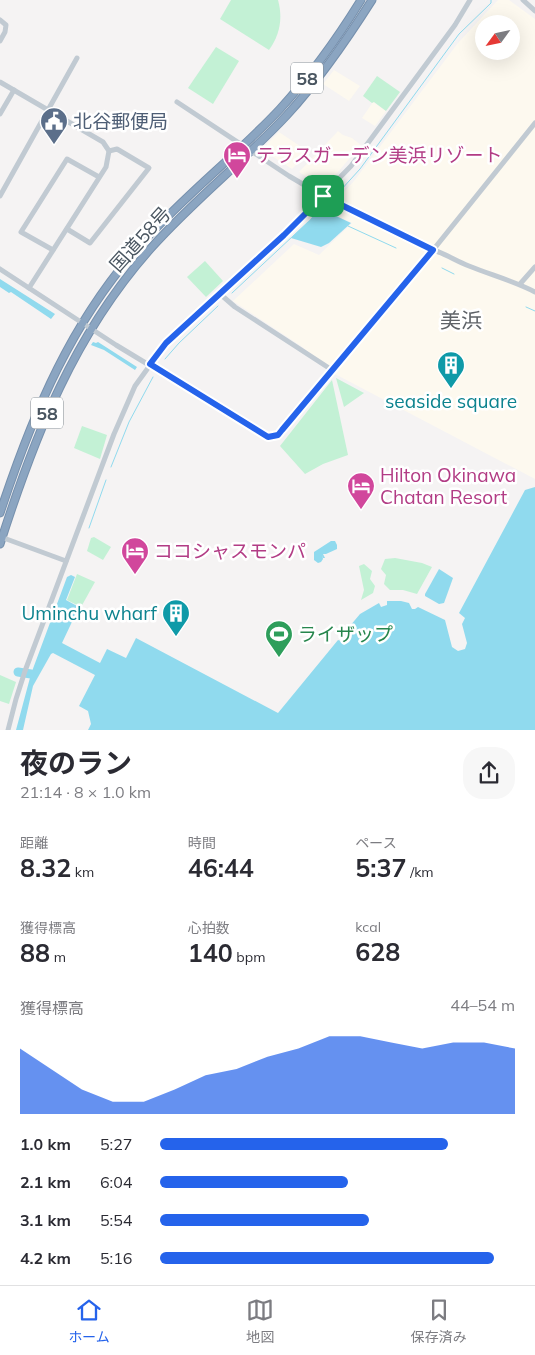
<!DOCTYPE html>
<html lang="ja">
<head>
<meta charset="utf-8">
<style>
  :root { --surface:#fff; --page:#f7f7f7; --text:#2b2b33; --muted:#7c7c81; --line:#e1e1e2; --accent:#2563eb }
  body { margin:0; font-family:Mulish,"Noto Sans JP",sans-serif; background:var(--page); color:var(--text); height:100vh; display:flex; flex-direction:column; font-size:19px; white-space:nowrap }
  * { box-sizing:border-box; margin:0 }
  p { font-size:16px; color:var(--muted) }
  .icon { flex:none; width:28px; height:28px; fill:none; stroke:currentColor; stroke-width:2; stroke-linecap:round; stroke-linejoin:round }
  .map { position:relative; height:730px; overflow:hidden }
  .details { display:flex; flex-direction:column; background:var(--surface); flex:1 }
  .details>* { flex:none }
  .needle { width:32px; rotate:237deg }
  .tools { position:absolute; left:475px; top:15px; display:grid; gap:10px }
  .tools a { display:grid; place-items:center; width:45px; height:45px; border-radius:50%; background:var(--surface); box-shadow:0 5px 20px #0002; font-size:25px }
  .pin { position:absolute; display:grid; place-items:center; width:42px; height:42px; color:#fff; margin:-21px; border-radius:10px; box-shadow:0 2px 8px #0006 }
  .round { display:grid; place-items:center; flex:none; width:52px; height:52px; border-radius:20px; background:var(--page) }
  .summary { display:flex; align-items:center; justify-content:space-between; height:85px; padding:0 20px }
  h1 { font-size:28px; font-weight:700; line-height:38px }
  .metrics { display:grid; grid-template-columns:repeat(3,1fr); gap:8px; height:85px; padding:5px 20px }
  .metrics div { display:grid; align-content:center }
  .metrics b { font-size:25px; font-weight:700 }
  .metrics small { font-size:14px; font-weight:400 }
  .metrics p { font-size:14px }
  .chart { height:140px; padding:10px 20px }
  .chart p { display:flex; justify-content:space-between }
  .chart svg { width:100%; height:90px; margin-top:5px; fill:var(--accent); opacity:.7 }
  ul { padding:0 20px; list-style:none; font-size:16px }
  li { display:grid; grid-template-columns:80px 60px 1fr; align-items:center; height:38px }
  li i { height:12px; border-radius:6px; background:var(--accent) }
  .menu { display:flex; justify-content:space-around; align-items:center; height:70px; border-top:1px solid var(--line); background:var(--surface); font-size:14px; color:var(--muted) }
  .menu a { display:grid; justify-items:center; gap:2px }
  .menu .current { color:var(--accent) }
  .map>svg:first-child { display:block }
</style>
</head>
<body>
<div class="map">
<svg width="535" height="730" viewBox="0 0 535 730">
  <rect width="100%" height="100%" fill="#f5f3f3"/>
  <g fill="#fdf9ef" fill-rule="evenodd">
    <path d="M 498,0 L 509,0 L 535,19 L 535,479 L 335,374 L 337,369 L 332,370 L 301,346 L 233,301 L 294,244 L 319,255 L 352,223 L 322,209 L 343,193 L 354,181 L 458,43 ZM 484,24 L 511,24 L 511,51 L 484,51 Z"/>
    <polygon points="334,70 360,86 349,101 323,84"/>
    <polygon points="373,102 386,111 375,126 362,118"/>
    <polygon points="338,131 343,135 352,138 361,145 326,186 320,185 299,172"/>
    <polygon points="279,132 309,152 292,169 269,154 267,144"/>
  </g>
  <g fill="#c3f1d5">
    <path d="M 231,0 L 278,0 C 283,18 280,35 269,50 L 220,19 Z"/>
    <polygon points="216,47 239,61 213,104 188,88"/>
    <polygon points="377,76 400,92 386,111 374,102 372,103 363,96"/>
    <polygon points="205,261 223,281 206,297 187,277"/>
    <polygon points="336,378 364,393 344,407"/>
    <polygon points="332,380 348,455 323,464 305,474 280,446"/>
    <polygon points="82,426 107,435 100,459 74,448"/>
    <polygon points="94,537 111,547 103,560 87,551 91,538"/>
    <polygon points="395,558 422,563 432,567 417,594 403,590 390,590 384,584 386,575 381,569 385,559"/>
    <polygon points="364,564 372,571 370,579 375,586 373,593 361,600 364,590 359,566"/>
    <polygon points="77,574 95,582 81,607 67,600"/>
    <polygon points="0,675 16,682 9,704 0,701"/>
  </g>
  <g fill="#90daee">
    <polygon points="321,209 351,223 329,243 321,247 291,238"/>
    <polygon points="0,279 55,314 51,319 11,292 9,293 0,287"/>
    <polygon points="93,342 96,343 98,342 137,367 135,370 104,350 91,345"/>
    <polygon points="535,487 535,730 88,730 91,724 88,711 79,706 95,675 53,653 51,654 33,686 23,730 16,730 31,674 67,577 71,575 75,577 66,600 79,607 62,643 100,663 107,649 126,658 136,638 278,713 338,640 341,641 345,639 344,633 360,614 379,603 381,607 387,605 387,601 401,601 409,603 412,609 415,609 418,607 445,620 452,647 458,651 465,649 467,643 462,624 465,618 459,613 525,490"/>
    <polygon points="331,541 335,541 337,545 337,549 326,554 323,554 325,558 323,558 322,555 323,559 321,562 318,563 314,560 314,552"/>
    <polygon points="439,569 453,578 444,603 439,604 425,596 425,594"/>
  </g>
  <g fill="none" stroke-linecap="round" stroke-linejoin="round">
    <g stroke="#90daee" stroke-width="1">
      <polyline points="340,191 360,169 459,34 491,3 491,0"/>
      <polyline points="311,219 322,207"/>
      <polyline points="348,226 396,248"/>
      <polyline points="442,268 454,274"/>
      <polyline points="232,293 308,222"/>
      <polyline points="526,307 535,311"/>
      <polyline points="165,359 179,343 218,306"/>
      <polyline points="111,467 129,422 153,377"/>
      <polyline points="89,528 106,480"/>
    </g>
    <polyline stroke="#90daee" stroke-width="9" points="18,672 31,674"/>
    <g stroke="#7690ad" stroke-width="9">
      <g id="highway">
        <path d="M 0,513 C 33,413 72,319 144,241 C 186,194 237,155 280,109 C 311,75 337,39 361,0"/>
        <path d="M 0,544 C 35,435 74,334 152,247 C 194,200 244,161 287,115 C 320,79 346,41 372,0"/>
      </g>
    </g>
    <g stroke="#c1cad2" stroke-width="5">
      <polyline points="523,0 535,11"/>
      <polyline points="0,20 6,25 5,32 0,41"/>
      <polyline points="0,82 48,110 0,196"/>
      <path d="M 177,102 L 289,176 L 323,196 L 433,250 C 446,254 456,261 469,266 C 491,275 514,281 535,292"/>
      <polyline points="0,114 14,90"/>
      <polyline points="67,229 90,243 149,168 117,149 109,151"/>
      <polyline points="53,250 21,232 67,159 99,177"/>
      <polyline points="0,269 116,345 268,437 278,435 283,430 405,285 535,123"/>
      <polyline points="520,284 535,267"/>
      <polyline points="29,288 106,167 109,151 103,142 48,110 77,58"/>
      <polyline points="219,293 235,307 332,370"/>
      <polyline points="1,537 66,561"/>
      <polyline points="8,730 16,699 25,671 114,434 135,386 166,343 284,235 351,166 455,25 470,0"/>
    </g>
    <use href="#highway" stroke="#8ba5c1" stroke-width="7"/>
  </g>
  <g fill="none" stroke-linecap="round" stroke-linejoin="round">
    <g stroke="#fff" stroke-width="10">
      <polygon id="route" points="323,196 433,250 282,430 278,435 268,437 150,364 166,343 284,235"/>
    </g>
    <use href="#route" stroke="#2563eb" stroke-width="6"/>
  </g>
  <defs>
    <g id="civic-pin" transform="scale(1.4375)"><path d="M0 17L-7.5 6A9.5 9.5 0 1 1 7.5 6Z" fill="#5c6f8a" stroke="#fff"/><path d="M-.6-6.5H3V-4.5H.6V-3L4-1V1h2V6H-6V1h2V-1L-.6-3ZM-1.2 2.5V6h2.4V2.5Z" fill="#fff"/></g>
    <g id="hotel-pin" transform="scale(1.4375)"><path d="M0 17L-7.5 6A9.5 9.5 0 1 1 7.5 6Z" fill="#d1479c" stroke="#fff"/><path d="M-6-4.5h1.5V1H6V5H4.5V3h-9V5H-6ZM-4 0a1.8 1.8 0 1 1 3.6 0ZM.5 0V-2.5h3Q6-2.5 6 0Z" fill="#fff"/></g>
    <g id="building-pin" transform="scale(1.4375)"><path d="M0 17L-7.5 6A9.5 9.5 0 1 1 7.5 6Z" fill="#0f9aa8" stroke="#fff"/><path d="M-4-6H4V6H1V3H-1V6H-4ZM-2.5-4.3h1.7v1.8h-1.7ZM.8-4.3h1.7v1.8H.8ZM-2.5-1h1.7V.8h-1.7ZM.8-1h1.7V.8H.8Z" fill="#fff"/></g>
    <g id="stadium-pin" transform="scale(1.4375)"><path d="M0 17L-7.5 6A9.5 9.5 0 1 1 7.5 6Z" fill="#2e9e5b" stroke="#fff"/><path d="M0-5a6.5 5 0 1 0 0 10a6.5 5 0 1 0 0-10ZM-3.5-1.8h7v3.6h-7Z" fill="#fff"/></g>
  </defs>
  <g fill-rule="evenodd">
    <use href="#civic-pin" x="54" y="121"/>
    <use href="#hotel-pin" x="237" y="155"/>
    <use href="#building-pin" x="451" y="365"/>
    <use href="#hotel-pin" x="361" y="486"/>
    <use href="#hotel-pin" x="135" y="551"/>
    <use href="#building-pin" x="176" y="613"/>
    <use href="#stadium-pin" x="279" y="634"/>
  </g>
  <g text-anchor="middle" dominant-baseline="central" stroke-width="5" stroke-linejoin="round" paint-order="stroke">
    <g fill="#fff" stroke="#808990" stroke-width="1">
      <rect x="291" y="62.5" width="32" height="31" rx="4"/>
      <rect x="31" y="397.5" width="32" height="31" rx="4"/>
    </g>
    <g font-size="18" font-weight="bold" fill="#4a5661">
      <text x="307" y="78">58</text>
      <text x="47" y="413">58</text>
    </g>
    <g font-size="19" fill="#4e5e75" stroke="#fff" text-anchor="start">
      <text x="73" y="121">北谷郵便局</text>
    </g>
    <g font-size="19" fill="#b23c85" stroke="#fff" text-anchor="start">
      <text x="256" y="155">テラスガーデン美浜リゾート</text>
      <text x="380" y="475">Hilton Okinawa<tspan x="380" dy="22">Chatan Resort</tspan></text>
      <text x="154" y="551">ココシャスモンパ</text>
    </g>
    <g font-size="19" fill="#4a5661" stroke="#fff">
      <text transform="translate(140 239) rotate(-48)">国道58号</text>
    </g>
    <g font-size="19" fill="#0d838f" stroke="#fff">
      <text x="451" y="401">seaside square</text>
      <text x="157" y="613" text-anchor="end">Uminchu wharf</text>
    </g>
    <g font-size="19" fill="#27864d" stroke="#fff" text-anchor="start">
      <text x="298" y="634">ライザップ</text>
    </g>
    <g font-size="21" fill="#5f6368" stroke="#fff">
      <text x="461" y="320">美浜</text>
    </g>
  </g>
</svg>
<div class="tools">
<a><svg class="needle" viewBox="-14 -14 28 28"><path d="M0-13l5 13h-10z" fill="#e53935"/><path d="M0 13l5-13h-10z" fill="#7c7c81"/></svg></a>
</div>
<div class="pin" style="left:323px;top:196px;background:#1e9e55"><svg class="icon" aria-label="arrive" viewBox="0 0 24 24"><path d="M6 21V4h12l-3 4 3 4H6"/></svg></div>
</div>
<section class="details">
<div class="summary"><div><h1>夜のラン</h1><p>21:14 · 8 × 1.0 km</p></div><a class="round"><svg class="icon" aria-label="share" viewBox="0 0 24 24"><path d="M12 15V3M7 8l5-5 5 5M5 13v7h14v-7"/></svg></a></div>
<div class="metrics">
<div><p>距離</p><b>8.32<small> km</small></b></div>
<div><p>時間</p><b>46:44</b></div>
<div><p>ペース</p><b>5:37<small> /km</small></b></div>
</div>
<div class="metrics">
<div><p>獲得標高</p><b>88<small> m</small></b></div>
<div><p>心拍数</p><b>140<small> bpm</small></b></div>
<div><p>kcal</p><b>628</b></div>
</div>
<div class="chart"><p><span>獲得標高</span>44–54 m</p>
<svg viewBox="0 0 160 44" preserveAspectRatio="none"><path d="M0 44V12L10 22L20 32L30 38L40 38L50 32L60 25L70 22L80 16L90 12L100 6L110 6L120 9L130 12L140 9L150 9L160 12V44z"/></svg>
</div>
<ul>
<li><b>1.0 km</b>5:27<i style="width:81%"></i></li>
<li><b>2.1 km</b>6:04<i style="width:53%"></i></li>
<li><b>3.1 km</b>5:54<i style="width:59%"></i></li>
<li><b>4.2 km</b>5:16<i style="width:94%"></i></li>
</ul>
</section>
<nav class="menu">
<a class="current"><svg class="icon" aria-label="home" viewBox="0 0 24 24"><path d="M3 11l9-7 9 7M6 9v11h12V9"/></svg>ホーム</a>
<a><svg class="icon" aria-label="map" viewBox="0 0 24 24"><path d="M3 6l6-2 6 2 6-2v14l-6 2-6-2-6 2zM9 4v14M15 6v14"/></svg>地図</a>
<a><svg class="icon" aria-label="saved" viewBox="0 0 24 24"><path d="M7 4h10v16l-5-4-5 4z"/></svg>保存済み</a>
</nav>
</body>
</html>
